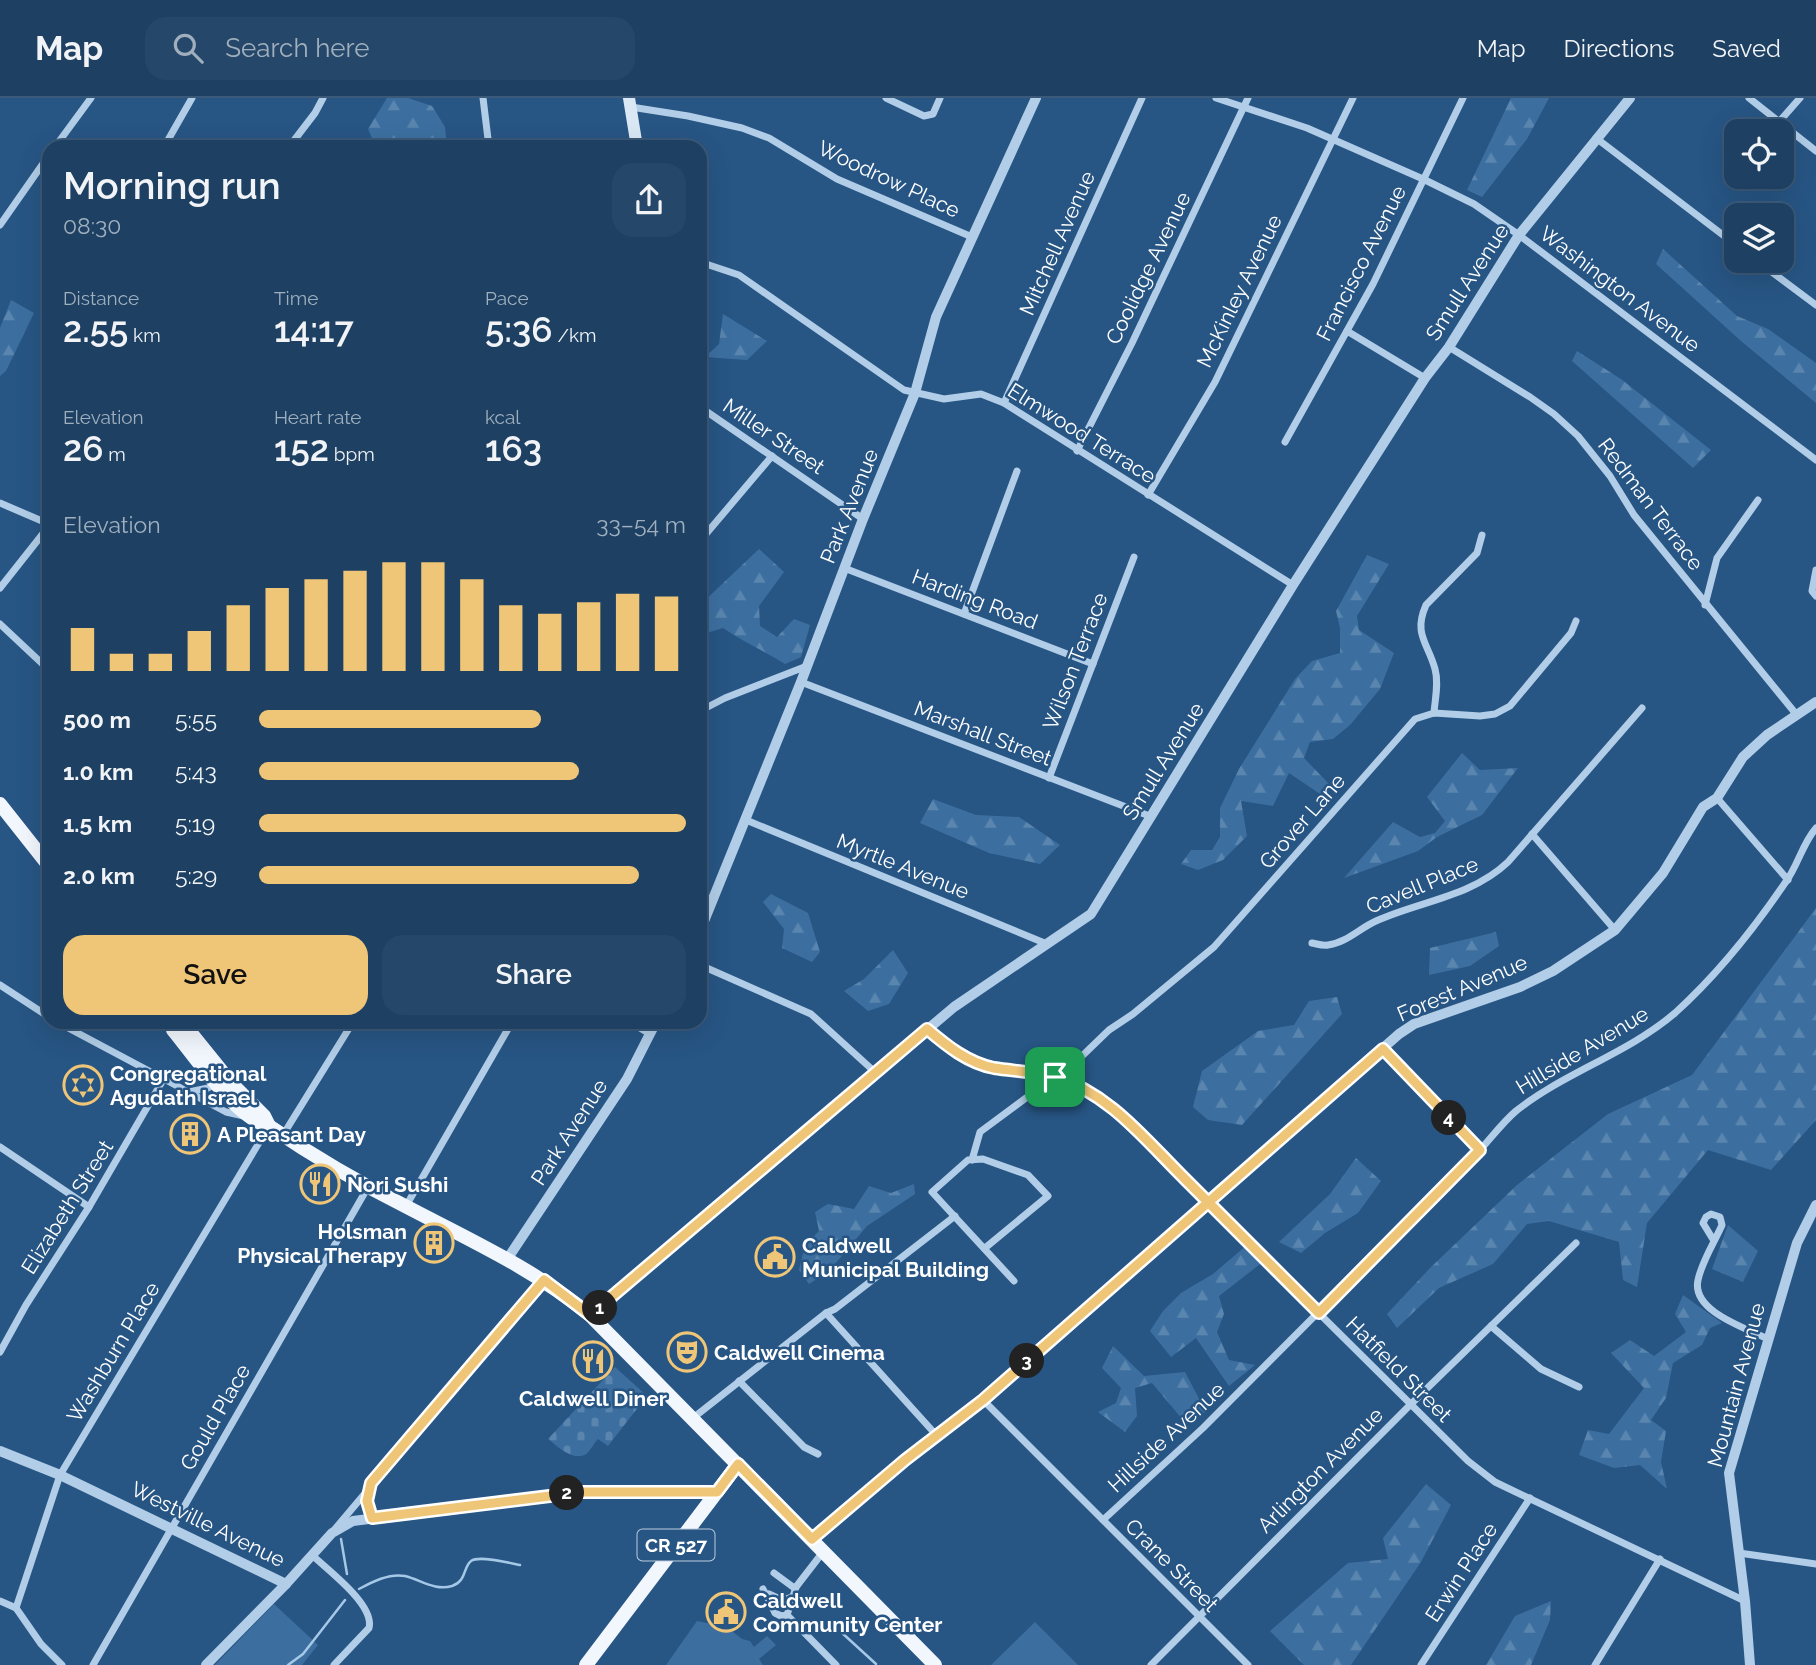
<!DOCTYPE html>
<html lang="en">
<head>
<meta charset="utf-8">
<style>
  :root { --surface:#1d4063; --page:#254769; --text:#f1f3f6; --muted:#a0afbe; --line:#3b5978; --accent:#efc577 }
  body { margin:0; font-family:Raleway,sans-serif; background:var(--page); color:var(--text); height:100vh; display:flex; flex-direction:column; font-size:26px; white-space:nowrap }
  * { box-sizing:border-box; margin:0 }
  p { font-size:23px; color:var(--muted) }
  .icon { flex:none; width:38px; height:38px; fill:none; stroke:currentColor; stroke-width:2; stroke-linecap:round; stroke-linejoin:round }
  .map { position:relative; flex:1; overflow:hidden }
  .drawer { position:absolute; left:42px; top:42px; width:665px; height:889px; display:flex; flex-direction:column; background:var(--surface); border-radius:21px; box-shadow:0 7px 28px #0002,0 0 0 2px var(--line) }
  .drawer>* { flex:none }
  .fabs { position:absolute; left:1724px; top:21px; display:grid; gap:14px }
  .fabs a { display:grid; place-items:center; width:70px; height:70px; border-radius:14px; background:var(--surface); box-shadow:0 7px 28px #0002,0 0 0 2px var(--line); font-size:35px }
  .pin { position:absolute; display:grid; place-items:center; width:60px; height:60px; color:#fff; margin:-30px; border-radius:14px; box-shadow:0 4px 10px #0006 }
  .km { position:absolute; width:35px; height:35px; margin:-18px; border-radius:50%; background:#222; color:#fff; font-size:19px; line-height:35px; text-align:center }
  .round { display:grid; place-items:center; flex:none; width:74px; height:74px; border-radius:21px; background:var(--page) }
  .head { display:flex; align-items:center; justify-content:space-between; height:119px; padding:0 21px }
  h1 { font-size:38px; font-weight:600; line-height:52px }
  .figures { display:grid; grid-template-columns:repeat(3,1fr); gap:10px; height:119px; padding:7px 21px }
  .figures div { display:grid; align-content:center }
  .figures b { font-size:35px; font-weight:600 }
  .figures small { font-size:19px; font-weight:400 }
  .figures p { font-size:19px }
  .chart { height:196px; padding:14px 21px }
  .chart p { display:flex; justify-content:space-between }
  .chart svg { width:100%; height:126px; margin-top:7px; stroke:var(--accent); stroke-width:6 }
  .primary-button { display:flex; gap:14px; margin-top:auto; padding:14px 21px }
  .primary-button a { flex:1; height:80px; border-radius:21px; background:var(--accent); color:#111; font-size:28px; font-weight:600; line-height:80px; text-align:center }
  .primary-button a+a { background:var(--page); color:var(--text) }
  ul { padding:0 21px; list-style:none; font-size:23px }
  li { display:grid; grid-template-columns:112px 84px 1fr; align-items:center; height:52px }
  li i { height:18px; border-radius:9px; background:var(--accent) }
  header { display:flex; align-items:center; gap:42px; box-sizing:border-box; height:98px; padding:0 35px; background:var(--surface); border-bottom:2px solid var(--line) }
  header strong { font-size:33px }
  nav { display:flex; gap:38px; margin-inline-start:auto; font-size:24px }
  .search { width:490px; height:63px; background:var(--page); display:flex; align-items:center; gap:18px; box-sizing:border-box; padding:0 24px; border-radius:21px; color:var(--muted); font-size:26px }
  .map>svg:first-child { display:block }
</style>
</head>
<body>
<header>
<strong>Map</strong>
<div class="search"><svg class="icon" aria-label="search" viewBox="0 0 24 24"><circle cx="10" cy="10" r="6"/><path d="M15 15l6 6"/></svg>Search here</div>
<nav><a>Map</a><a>Directions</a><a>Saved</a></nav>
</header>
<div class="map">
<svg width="1816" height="1567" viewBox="0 0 1816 1567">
  <defs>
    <pattern id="forest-firs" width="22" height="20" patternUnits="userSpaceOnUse" patternTransform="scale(1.75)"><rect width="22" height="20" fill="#3c6fa0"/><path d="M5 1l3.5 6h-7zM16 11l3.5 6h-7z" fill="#5985ae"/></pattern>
    <pattern id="cemetery-stones" width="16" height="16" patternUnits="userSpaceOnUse" patternTransform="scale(1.75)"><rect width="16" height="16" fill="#3c6fa0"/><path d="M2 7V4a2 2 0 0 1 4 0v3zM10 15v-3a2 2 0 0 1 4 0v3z" fill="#5985ae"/></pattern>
  </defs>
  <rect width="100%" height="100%" fill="#275584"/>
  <g fill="url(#forest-firs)">
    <polygon points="387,0 408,0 432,8 445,29 447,49 376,49 368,31"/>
    <polygon points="1511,0 1549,0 1527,41 1482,99 1467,92"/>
    <polygon points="1663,151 1737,218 1768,231 1816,265 1816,305 1741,243 1656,166"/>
    <polygon points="11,202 34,215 6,273 0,278 0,230"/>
    <polygon points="723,216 767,243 747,262 705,259 719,246"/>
    <polygon points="1577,253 1621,281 1711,352 1693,370 1572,263"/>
    <path d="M 759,451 L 784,474 L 759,508 L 760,528 L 777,539 L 794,521 L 810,527 L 801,559 L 785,566 C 765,553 743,544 723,530 L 700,537 L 700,507 Z"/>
    <polygon points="1367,457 1389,466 1357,518 1359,532 1394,555 1380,591 1350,627 1333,641 1310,644 1304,660 1331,688 1323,698 1289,675 1273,708 1241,703 1247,738 1223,762 1198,772 1181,766 1191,752 1212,752 1220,739 1220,710 1239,671 1295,581 1312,563 1340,555 1340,530 1336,513"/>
    <polygon points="1462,655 1480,672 1518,670 1482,717 1437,739 1418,753 1344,780 1393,724 1420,739 1435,735 1445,723 1427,699"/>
    <polygon points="933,701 976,717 1019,719 1060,747 1040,766 989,755 920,725"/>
    <polygon points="771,796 808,815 820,854 812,864 782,850 784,831 763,804"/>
    <polygon points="1816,810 1816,1022 1771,1072 1708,1052 1647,1125 1637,1189 1623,1182 1619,1144 1549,1123 1527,1126 1493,1166 1439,1190 1397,1230 1387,1216 1430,1170 1517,1087 1608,1016 1692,977"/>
    <polygon points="1496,834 1499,848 1470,868 1429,877 1430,850"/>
    <polygon points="893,852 908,875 889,906 868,913 844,893 864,881"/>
    <polygon points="1337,899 1342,916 1242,1027 1208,1022 1193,1009 1202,973 1258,933 1294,927 1309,903"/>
    <polygon points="1356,1060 1381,1083 1358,1115 1325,1135 1301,1155 1279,1144 1330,1096"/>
    <polygon points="914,1086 915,1096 867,1128 829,1173 809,1186 799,1172 805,1147 819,1133 815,1114 828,1106 854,1111 869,1088 891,1095"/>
    <polygon points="1728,1127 1758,1153 1743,1184 1712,1171"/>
    <polygon points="1247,1147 1264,1163 1219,1198 1224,1216 1217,1234 1229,1262 1255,1267 1229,1288 1196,1240 1171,1259 1150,1233 1163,1213 1181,1195 1213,1176"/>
    <polygon points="1683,1197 1722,1225 1710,1230 1702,1247 1673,1265 1666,1300 1651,1322 1666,1333 1661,1364 1667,1391 1640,1367 1614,1370 1579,1357 1588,1332 1609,1336 1644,1290 1611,1255 1630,1242 1654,1258 1686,1234 1675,1216"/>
    <polygon points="1113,1248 1144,1278 1185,1274 1206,1314 1183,1322 1152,1285 1135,1290 1137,1318 1125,1334 1098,1314 1116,1305 1121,1290 1102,1270"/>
    <polygon points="1426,1386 1451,1407 1421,1464 1351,1567 1304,1567 1270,1533 1348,1465 1388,1461 1383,1440"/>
    <polygon points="1551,1503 1550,1522 1531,1567 1486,1567 1515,1518"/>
  </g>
  <path fill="url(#cemetery-stones)" d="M 615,1269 L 647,1298 L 608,1348 L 598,1341 C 594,1345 590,1353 586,1356 C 573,1364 557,1348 548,1341 Z"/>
  <g fill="#3c6fa0">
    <polygon points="274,1506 318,1547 302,1567 215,1567"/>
    <polygon points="697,1523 727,1529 742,1541 750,1543 754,1549 767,1538 776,1547 759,1561 763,1567 666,1567"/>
    <polygon points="1035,1524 1078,1567 991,1567"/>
  </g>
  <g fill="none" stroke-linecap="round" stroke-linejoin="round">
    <g stroke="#a5c8e7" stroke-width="2.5">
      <polyline points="341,1441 347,1476"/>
      <path d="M 359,1491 C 372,1484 389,1475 405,1478 C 421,1482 435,1493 452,1488 C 467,1483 463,1469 471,1463 C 479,1457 510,1465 520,1467"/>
      <polyline points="829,1523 876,1566"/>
      <polyline points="288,1567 303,1556 345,1502"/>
    </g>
    <g stroke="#b1cde7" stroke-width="7">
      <polyline points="483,0 489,49"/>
      <polyline points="886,0 924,18 933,16 940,0"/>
      <polyline points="1216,0 1307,30 1423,81 1474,106 1519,137 1816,362"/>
      <polyline points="1749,0 1816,53"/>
      <polyline points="631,9 688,18 742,30 769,40 837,81 972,139"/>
      <polyline points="1779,24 1800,0"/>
      <polyline points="1596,40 1736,147"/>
      <polyline points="55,49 91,0"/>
      <polyline points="164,49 192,0"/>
      <polyline points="289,49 315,15 323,0"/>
      <polyline points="0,127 49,57"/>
      <polyline points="1757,163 1816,207"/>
      <polyline points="700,164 739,177 904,292 944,301 981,296 1004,305 1293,487"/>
      <polyline points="1347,233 1425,280"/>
      <polyline points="1449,249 1530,299 1554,316 1578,338 1610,378 1634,417 1796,616"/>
      <polyline points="1004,305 1142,0"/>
      <polyline points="700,309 863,421"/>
      <polyline points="49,343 46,357 49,380"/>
      <polyline points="1285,344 1373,186 1463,0"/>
      <polyline points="1077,353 1132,245 1248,0"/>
      <polyline points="1148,397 1215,284 1353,0"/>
      <polyline points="0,405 49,426"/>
      <polyline points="700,443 772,358"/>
      <polyline points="844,470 1093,566"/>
      <polyline points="1816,472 1812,493 1816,498"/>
      <polyline points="0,490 49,428"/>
      <polyline points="1705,507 1717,460 1758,402"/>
      <polyline points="964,516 1017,373"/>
      <polyline points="0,526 49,572"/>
      <polyline points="801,584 1152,719"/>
      <polyline points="700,613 725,600 807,568"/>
      <path d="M 1434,615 C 1435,601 1439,585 1435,571 C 1428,545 1413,536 1426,507 L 1477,455 L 1482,437"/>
      <polyline points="1049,680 1134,459"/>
      <polyline points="1717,700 1788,782"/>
      <polyline points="746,722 1047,846"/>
      <polyline points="1532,736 1615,832"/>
      <path d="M 1312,845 C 1317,846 1323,848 1328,847 C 1346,845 1360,830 1376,823 C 1420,803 1471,799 1508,764 L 1642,610"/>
      <polyline points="700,867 811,916 876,975"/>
      <polyline points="0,887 49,919"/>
      <polyline points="57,924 226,1014 244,1018"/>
      <polyline points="630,924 650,936"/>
      <path d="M 927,931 C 946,948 967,964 993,969 C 1043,980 1066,973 1110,1008 L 1468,1363 L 1495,1384 L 1745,1503"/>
      <polyline points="1383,951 1480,1052"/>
      <polyline points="189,994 208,990 217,985"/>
      <polyline points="283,1037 353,924"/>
      <polyline points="0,1049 89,1109"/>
      <polyline points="972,1062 980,1034 1081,959 1109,932 1133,916 1214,849 1415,621 1434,615 1480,618 1495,616 1510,608 1571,535 1576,523"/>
      <polyline points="406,1108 512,924"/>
      <path d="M 1714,1143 L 1703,1125 L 1706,1119 L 1711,1116 L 1720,1119 L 1722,1127 C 1714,1145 1702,1163 1698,1182 C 1691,1213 1746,1230 1768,1241"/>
      <polyline points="985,1150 1048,1098 1028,1077 983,1061 968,1062 932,1094 1014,1183"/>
      <polyline points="826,1215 938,1339"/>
      <polyline points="1491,1228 1541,1271 1579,1289"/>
      <polyline points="0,1254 26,1207 89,1109 163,982"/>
      <polyline points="739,1283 804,1349 818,1356"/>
      <polyline points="983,1302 1248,1567"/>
      <polyline points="693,1320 826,1215 835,1211 955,1118"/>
      <polyline points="370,1390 367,1403 372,1420"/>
      <path d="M 1103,1422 L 1203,1330 L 1480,1052 C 1492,1039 1503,1024 1516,1013 C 1565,974 1627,956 1675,915 C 1717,877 1753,832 1785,785 C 1798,768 1802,746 1816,730"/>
      <polyline points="335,1431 544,1183"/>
      <polyline points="1739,1455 1816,1466"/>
      <path d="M 312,1457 C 329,1473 375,1507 369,1530 L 334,1567"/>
      <polyline points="774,1475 793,1489 796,1489"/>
      <polyline points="763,1491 775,1515 781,1518 787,1517"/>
      <polyline points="769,1496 782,1502 792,1499"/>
      <polyline points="0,1503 16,1510 41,1546 62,1567"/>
      <polyline points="16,1510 60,1377 269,1028"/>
      <polyline points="787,1517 796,1489 823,1454"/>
      <polyline points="787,1517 836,1567"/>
      <polyline points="93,1567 368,1089"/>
      <polyline points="1151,1567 1410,1307 1576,1145"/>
      <polyline points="1421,1567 1530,1400"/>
      <polyline points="1595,1567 1660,1461"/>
    </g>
    <g stroke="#b1cde7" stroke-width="10">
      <polyline points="700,833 801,584 863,421 915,295 936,219 1036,0"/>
      <polyline points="508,1160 627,981 656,924"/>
      <polyline points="590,1217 954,909 1091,816 1293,487 1425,280 1449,249 1519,137 1630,0"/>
      <polyline points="0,1353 60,1377 286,1486"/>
      <polyline points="812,1441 905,1361 983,1302 1399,936 1414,926 1520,889 1553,873 1615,832 1663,775 1703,709 1717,700 1743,659 1767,637 1816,604"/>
      <polyline points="206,1567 286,1486 332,1435 353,1423 582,1394 674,1392 717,1394"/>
      <polyline points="1750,1567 1745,1503 1729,1375 1797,1145 1816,1107"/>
    </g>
    <polyline stroke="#dae8f6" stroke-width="12" points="629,0 637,49"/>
    <g stroke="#f2f7fe" stroke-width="14">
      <polyline points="0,706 49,768"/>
      <path d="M 172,924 L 173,932 C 194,957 237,1022 269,1028 C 313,1058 359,1085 407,1109 C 470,1142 534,1171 590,1217 L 935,1567"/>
      <polyline points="182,924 232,986 264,1018 269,1028"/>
      <polyline points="586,1567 738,1366"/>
    </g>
  </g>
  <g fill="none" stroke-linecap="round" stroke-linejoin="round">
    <g stroke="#fff" stroke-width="14">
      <path id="route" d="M 1055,979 C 1035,974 1014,973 994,970 C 968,965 947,948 927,931 L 590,1217 L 544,1182 L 371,1385 L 367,1403 L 372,1420 L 582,1394 L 717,1394 L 738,1366 L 812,1441 L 905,1362 L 983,1302 L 1383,951 L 1480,1052 L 1319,1215 C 1275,1171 1231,1127 1187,1083 C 1147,1044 1110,995 1055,979"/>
    </g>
    <use href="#route" stroke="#efc577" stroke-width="9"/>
  </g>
  <defs>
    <g id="synagogue-ring" transform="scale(2.0125)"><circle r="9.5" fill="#275584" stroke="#efc577" stroke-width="1.5"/><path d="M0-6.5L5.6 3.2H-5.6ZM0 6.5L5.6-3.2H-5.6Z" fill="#efc577"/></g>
    <g id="building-ring" transform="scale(2.0125)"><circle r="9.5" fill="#275584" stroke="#efc577" stroke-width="1.5"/><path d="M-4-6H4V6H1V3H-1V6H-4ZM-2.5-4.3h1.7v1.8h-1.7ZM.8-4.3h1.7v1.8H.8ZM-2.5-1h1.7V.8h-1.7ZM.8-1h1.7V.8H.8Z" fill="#efc577"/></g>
    <g id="restaurant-ring" transform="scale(2.0125)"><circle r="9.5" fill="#275584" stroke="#efc577" stroke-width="1.5"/><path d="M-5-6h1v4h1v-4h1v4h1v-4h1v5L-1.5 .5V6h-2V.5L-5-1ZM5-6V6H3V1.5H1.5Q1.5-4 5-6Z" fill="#efc577"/></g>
    <g id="civic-ring" transform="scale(2.0125)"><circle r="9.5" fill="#275584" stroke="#efc577" stroke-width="1.5"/><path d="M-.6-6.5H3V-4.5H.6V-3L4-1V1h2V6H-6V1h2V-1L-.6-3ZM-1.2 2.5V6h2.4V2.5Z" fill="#efc577"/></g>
    <g id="theatre-ring" transform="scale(2.0125)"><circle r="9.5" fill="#275584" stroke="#efc577" stroke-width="1.5"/><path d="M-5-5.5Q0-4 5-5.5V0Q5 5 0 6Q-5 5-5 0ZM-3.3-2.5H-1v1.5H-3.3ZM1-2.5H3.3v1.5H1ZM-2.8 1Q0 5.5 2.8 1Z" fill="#efc577"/></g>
  </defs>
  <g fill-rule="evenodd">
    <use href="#synagogue-ring" x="83" y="987"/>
    <use href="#building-ring" x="190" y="1036"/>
    <use href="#restaurant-ring" x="320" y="1086"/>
    <use href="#building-ring" x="434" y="1145"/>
    <use href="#civic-ring" x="775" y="1159"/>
    <use href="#theatre-ring" x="687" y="1254"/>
    <use href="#restaurant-ring" x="593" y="1263"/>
    <use href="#civic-ring" x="726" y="1514"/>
  </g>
  <g text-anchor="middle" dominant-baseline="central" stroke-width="5" stroke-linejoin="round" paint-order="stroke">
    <rect fill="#275584" stroke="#beccda" stroke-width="2" x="637.5" y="1431.5" width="77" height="31" rx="5"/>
    <g font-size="19" font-weight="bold" fill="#fff">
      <text x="676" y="1447">CR 527</text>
    </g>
    <g font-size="21" fill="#fff" stroke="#275584">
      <text transform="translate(889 81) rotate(25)">Woodrow Place</text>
      <text transform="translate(1057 145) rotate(-66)">Mitchell Avenue</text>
      <text transform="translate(1361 165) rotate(-63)">Francisco Avenue</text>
      <text transform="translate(1148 170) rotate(-64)">Coolidge Avenue</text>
      <text transform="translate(1467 184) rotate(-57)">Smull Avenue</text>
      <text transform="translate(1620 191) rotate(37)">Washington Avenue</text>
      <text transform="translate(1239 193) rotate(-64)">McKinley Avenue</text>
      <text transform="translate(1082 335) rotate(32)">Elmwood Terrace</text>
      <text transform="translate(774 338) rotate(34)">Miller Street</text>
      <text transform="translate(1651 406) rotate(53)">Redman Terrace</text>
      <text transform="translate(849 408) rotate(-68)">Park Avenue</text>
      <text transform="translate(975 501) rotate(21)">Harding Road</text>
      <text transform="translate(1075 563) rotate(-69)">Wilson Terrace</text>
      <text transform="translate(983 635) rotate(21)">Marshall Street</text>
      <text transform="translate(1163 663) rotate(-58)">Smull Avenue</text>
      <text transform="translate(1302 723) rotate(-49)">Grover Lane</text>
      <text transform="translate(903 768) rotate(22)">Myrtle Avenue</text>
      <text transform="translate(1422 787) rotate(-22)">Cavell Place</text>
      <text transform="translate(1462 890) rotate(-23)">Forest Avenue</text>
      <text transform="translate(1582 952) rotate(-31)">Hillside Avenue</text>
      <text transform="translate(569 1034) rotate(-57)">Park Avenue</text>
      <text transform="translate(67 1109) rotate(-58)">Elizabeth Street</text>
      <text transform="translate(113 1254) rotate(-59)">Washburn Place</text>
      <text transform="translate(1399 1271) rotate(45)">Hatfield Street</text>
      <text transform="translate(1736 1287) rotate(-75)">Mountain Avenue</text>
      <text transform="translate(215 1319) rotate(-60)">Gould Place</text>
      <text transform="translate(1166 1339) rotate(-43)">Hillside Avenue</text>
      <text transform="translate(1320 1372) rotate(-45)">Arlington Avenue</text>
      <text transform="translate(208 1426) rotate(26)">Westville Avenue</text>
      <text transform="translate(1172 1467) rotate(45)">Crane Street</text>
      <text transform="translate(1461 1474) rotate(-57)">Erwin Place</text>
    </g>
    <g font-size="21" font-weight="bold" fill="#fff" stroke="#275584" text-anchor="start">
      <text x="110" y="975">Congregational<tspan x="110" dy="24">Agudath Israel</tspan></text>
      <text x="217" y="1036">A Pleasant Day</text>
      <text x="347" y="1086">Nori Sushi</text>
      <text x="407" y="1133" text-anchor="end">Holsman<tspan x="407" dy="24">Physical Therapy</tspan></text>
      <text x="802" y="1147">Caldwell<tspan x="802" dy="24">Municipal Building</tspan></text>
      <text x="714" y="1254">Caldwell Cinema</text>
      <text x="593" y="1300" text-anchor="middle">Caldwell Diner</text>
      <text x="753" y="1502">Caldwell<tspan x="753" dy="24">Community Center</tspan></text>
    </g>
  </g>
</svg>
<div class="fabs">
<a><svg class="icon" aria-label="locate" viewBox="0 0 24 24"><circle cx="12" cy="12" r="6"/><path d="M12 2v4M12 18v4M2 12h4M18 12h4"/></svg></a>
<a><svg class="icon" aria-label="layers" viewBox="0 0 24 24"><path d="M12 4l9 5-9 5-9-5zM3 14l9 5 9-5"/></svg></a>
</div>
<div class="pin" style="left:1055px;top:979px;background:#1e9e55"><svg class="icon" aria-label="arrive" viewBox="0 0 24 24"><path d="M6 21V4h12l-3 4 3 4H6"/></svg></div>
<b class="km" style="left:600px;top:1210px">1</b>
<b class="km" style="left:567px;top:1395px">2</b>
<b class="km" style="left:1027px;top:1263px">3</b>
<b class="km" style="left:1449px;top:1020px">4</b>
<section class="drawer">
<div class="head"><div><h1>Morning run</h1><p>08:30</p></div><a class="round"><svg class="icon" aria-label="share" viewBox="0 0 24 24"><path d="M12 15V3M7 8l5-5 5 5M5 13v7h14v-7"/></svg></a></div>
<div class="figures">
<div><p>Distance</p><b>2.55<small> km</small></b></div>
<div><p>Time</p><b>14:17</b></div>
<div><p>Pace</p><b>5:36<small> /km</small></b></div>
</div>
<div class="figures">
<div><p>Elevation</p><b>26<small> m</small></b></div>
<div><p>Heart rate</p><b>152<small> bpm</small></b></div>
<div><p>kcal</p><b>163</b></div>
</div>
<div class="chart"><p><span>Elevation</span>33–54 m</p>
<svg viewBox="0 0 160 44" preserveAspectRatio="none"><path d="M5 44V29M15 44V38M25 44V38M35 44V30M45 44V21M55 44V15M65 44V12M75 44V9M85 44V6M95 44V6M105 44V12M115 44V21M125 44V24M135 44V20M145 44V17M155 44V18"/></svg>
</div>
<ul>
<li><b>500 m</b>5:55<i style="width:66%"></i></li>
<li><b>1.0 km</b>5:43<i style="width:75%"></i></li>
<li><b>1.5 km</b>5:19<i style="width:100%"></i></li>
<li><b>2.0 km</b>5:29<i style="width:89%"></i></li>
</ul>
<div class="primary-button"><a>Save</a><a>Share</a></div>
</section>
</div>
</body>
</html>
